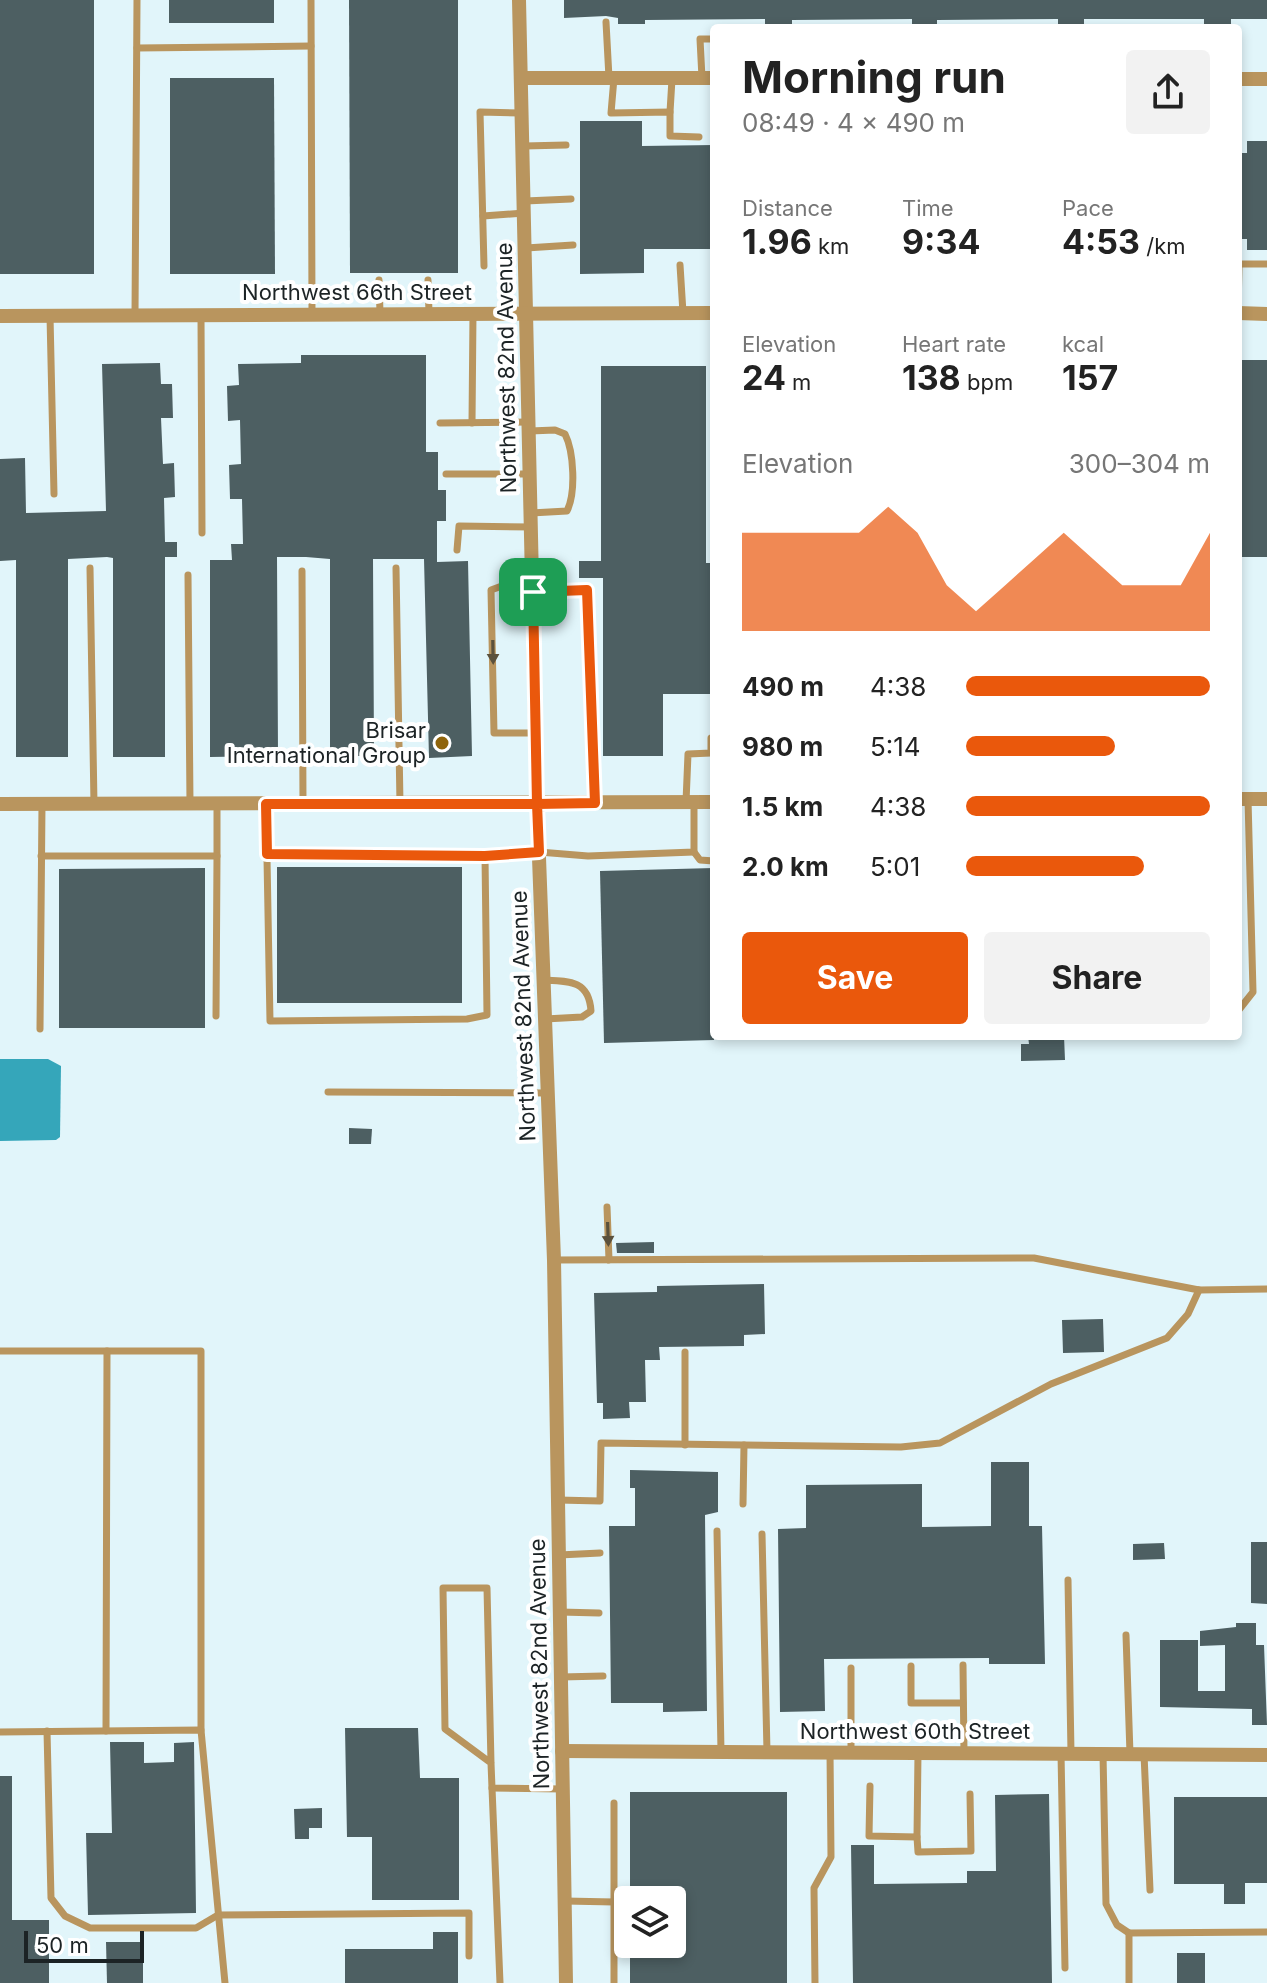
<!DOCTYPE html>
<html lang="en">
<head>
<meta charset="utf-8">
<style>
  :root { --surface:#fff; --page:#f2f2f2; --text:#222; --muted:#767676; --accent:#ea580c }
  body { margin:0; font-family:Inter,sans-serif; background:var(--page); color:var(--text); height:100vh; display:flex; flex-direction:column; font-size:30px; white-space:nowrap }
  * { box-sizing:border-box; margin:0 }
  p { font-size:26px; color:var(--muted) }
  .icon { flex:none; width:44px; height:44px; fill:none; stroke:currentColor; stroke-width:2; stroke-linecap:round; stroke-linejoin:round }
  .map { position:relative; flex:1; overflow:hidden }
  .details { position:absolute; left:710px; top:24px; width:532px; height:1016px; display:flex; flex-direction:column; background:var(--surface); border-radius:8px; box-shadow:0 4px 12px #0003 }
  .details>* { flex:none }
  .tools { position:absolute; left:614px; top:1886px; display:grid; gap:16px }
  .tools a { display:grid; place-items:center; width:72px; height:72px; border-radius:8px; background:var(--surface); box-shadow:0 4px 12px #0003; font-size:40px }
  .scale { position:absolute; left:24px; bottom:20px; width:120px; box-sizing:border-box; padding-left:8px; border:4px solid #1c2325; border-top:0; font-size:22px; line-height:28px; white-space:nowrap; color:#1c2325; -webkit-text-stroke:6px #fff; paint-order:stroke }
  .pin { position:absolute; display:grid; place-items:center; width:68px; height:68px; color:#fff; margin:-34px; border-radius:16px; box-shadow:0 4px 12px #0006 }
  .round { display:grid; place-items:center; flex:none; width:84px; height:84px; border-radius:8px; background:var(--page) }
  .headline { display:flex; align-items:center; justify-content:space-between; height:136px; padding:0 32px }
  h1 { font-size:44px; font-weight:700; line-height:60px }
  .figures { display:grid; grid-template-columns:repeat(3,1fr); gap:12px; height:136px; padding:8px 32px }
  .figures div { display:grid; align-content:center }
  .figures b { font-size:34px; font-weight:700 }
  .figures small { font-size:22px; font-weight:400 }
  .figures p { font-size:22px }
  .chart { height:224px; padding:16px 32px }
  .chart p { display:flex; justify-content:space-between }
  .chart svg { width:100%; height:144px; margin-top:8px; fill:var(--accent); opacity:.7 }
  .button { display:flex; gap:16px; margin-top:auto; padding:16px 32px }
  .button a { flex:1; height:92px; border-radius:8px; background:var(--accent); color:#fff; font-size:32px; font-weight:700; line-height:92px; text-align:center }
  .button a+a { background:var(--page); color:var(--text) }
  ul { padding:0 32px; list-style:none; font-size:26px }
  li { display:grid; grid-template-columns:128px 96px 1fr; align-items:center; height:60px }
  li i { height:20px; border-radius:10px; background:var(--accent) }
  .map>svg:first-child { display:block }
</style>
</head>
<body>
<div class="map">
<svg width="1267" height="1983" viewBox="0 0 1267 1983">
  <rect width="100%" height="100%" fill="#e1f5fa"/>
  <polygon fill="#35a6ba" points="0,1059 48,1059 61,1066 60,1137 56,1140 0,1141"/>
  <g fill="#4d5f62">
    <rect x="0" y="0" width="94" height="274"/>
    <rect x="169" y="0" width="105" height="23"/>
    <polygon points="349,0 458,0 458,273 350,273"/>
    <polygon points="564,0 1267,0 1267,19 1231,19 1231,26 1204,26 1204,19 1084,19 1084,24 1058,24 1058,19 937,20 937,24 912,24 912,19 792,20 792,28 765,28 765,19 645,20 645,24 618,24 618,18 606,16 564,18"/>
    <polygon points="170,78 274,78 275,274 170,274"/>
    <polygon points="580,121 642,121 642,146 714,145 714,249 644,249 644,273 580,274"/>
    <polygon points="1247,141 1267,141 1267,250 1247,250 1247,239 1238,239 1238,153 1247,153"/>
    <polygon points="301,355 426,355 426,452 438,452 438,490 446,490 446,521 437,521 437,562 468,561 472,756 429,758 424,559 373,559 374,756 330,756 330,559 306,557 277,557 278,756 210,757 210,560 232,560 231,544 243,544 242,499 230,499 229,465 241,464 240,420 228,421 227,386 239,385 238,364 301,363"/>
    <rect x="1238" y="360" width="29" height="197"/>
    <polygon points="160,363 161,384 172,384 173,418 161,418 163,464 174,463 175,497 164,498 165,542 177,542 177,557 165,557 165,757 113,757 113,558 107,557 68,559 68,757 16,757 16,560 0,561 0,459 25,458 26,513 106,511 102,364"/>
    <polygon points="601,366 706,366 706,563 714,563 714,694 663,694 663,756 603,756 603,578 579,578 579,561 601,561"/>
    <rect x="277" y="867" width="185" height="136"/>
    <polygon points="205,868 205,1028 59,1028 59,869"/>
    <polygon points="714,868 714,1040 604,1043 600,871"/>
    <polygon points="1028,1036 1064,1036 1065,1060 1021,1061 1021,1044 1029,1044"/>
    <polygon points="349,1128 372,1129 371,1144 349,1144"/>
    <polygon points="654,1242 654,1253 617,1253 616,1243"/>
    <polygon points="764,1284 765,1334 744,1335 744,1346 659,1347 660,1360 645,1360 646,1402 629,1402 630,1418 603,1419 603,1403 597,1403 594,1293 657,1292 657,1286"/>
    <polygon points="1103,1319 1104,1352 1063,1353 1062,1320"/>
    <polygon points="991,1462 1029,1462 1029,1526 1042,1526 1045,1664 989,1664 989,1658 824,1659 825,1711 780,1712 778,1529 806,1528 806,1485 922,1484 922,1527 991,1526"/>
    <polygon points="630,1470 718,1472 718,1512 705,1515 707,1711 663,1712 663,1703 611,1703 609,1526 635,1526 635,1488 630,1488"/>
    <polygon points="1251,1542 1267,1542 1267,1604 1251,1603"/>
    <polygon points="1164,1543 1165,1559 1133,1560 1133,1544"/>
    <polygon points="1236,1623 1256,1623 1256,1645 1264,1645 1267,1725 1252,1725 1252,1709 1160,1707 1160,1640 1198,1640 1198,1691 1225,1691 1225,1645 1200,1646 1200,1631 1236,1627"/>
    <polygon points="345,1728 418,1728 420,1778 459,1778 459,1900 372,1900 372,1837 347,1837"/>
    <polygon points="110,1742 144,1742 144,1763 174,1762 174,1743 194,1742 196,1913 88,1915 86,1833 112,1833"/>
    <polygon points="0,1776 12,1776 12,1920 49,1920 49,1983 0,1983"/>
    <polygon points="630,1792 787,1792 787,1983 630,1983 630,1944 672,1944 672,1900 630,1900"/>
    <polygon points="1049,1794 1052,1983 853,1983 851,1845 874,1845 874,1884 967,1883 967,1871 996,1871 995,1795"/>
    <polygon points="1174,1797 1267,1797 1267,1883 1245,1883 1245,1904 1224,1904 1224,1884 1174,1884"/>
    <polygon points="322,1808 322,1828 309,1828 309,1839 295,1839 294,1809"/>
    <polygon points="433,1932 458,1932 458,1983 345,1983 345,1949 433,1949"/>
    <polygon points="106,1942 143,1942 143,1983 107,1983"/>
    <rect x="1177" y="1953" width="28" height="30"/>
  </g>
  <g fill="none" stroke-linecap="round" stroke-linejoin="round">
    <g stroke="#b9955e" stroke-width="7">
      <polyline points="311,0 312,314"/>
      <polyline points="606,22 609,78"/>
      <polyline points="137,48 311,46"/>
      <polyline points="614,78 611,113 670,112 670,136 699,137"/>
      <polyline points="702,78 700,39 714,39"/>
      <polyline points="670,112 672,79"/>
      <polyline points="524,146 566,145"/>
      <polyline points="525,201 571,199"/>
      <polyline points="483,216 524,213"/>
      <polyline points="526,248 573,245"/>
      <polyline points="680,265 683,313"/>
      <polyline points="484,266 480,112 521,113"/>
      <polyline points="379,280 380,313"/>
      <polyline points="428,280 429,313"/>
      <polyline points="1238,313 1239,264 1267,264"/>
      <polyline points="135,315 137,0"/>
      <polyline points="201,315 202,533"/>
      <polyline points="50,316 54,494"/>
      <polyline points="440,423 529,422"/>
      <polyline points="472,423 473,313"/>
      <path d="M 530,431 L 555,430 L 565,434 C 574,452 576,493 567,511 L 531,513"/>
      <polyline points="446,474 530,474"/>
      <polyline points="457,550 459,526 532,527"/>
      <polyline points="90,568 94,804"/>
      <polyline points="396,568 400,804"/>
      <polyline points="302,571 303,804"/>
      <polyline points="188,575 190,804"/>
      <polyline points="532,575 491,590 494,733 535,733"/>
      <polyline points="533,592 587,590 595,801"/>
      <polyline points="686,802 688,754 711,753 711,738"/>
      <polyline points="266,804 270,1021 467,1019 487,1015 485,856 539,852 588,856 694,852 694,803"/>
      <polyline points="694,852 700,860 714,861"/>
      <polyline points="267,854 485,856"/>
      <polyline points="41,856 217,856 217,804"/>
      <path d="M 543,980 C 569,981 589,980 591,1011 L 582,1017 L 545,1019"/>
      <polyline points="1238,1011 1253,992 1248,799"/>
      <polyline points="216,1016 217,856"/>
      <polyline points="40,1029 42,804"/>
      <polyline points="328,1092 548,1093"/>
      <polyline points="607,1207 609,1260"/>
      <polyline points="554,1260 1034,1258 1199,1290 1267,1289"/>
      <polyline points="0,1351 201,1351 201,1730"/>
      <polyline points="685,1352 685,1445"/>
      <polyline points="744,1445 901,1447 940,1443 1051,1384 1167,1338 1188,1314 1199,1290"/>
      <polyline points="558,1500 600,1501 601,1443 744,1445 743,1504"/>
      <polyline points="717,1531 721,1752"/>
      <polyline points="762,1534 767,1752"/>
      <polyline points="559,1555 600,1553"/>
      <polyline points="1068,1580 1071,1753"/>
      <polyline points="560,1612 599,1613"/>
      <polyline points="1126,1635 1130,1754"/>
      <polyline points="963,1665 964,1753"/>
      <polyline points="911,1666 911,1703 963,1703"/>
      <polyline points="851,1668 851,1752"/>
      <polyline points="561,1677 603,1676"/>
      <polyline points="47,1731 51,1898 65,1916 90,1928 196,1928 218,1915 469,1913 469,1956"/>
      <polyline points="106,1731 107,1351"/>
      <polyline points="0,1732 201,1730 225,1983"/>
      <polyline points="1061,1753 1065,1968"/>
      <polyline points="1103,1754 1106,1904 1117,1925 1129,1933"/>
      <polyline points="1144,1754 1150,1890"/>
      <polyline points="491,1763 445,1729 443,1588 487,1588 491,1763 492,1788 563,1789"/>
      <polyline points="870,1786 869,1836 917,1837 918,1753"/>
      <polyline points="492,1788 500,1983"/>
      <polyline points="917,1837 918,1852 971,1851 970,1794"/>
      <polyline points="565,1901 614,1902 614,1803"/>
      <polyline points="614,1902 614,1983"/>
      <polyline points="815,1983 814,1888 831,1857 830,1752"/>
      <polyline points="1129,1983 1129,1933 1267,1932"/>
    </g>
    <g stroke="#b9955e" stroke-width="14">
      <polyline points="519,0 537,804 554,1260 566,1983"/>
      <polyline points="522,78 714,78"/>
      <polyline points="1238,79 1267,79"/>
      <polyline points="1238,313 1267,314"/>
      <polyline points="0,316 714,313"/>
      <polyline points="1238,799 1267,799"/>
      <polyline points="0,804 714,802"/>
      <polyline points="562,1751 1267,1755"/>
    </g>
  </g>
  <defs><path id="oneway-solid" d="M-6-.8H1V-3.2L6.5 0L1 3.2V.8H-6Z" transform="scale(2)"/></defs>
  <g fill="#5b513c">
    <use href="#oneway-solid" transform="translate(493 652) rotate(89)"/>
    <use href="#oneway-solid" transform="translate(608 1234) rotate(88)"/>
  </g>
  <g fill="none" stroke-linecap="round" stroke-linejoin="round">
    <g stroke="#fff" stroke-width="16">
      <polyline id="route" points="533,592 537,804 266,804 267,854 485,856 539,852 537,804 595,803 587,590 533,592"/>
    </g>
    <use href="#route" stroke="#ea580c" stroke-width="10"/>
  </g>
  <circle fill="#8f640b" stroke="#fff" stroke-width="3" cx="442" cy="743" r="8"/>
  <g text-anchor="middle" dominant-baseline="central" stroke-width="8" stroke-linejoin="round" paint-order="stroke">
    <g font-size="22" fill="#1c2325" stroke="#fff">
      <text x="357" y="292">Northwest 66th Street</text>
      <text transform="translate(506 368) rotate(-91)">Northwest 82nd Avenue</text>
      <text transform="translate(523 1016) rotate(-92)">Northwest 82nd Avenue</text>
      <text transform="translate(539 1664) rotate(-91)">Northwest 82nd Avenue</text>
      <text x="915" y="1731">Northwest 60th Street</text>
    </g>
    <g font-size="22" fill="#1c2325" stroke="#fff" text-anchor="end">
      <text x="426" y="730">Brisar<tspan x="426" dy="25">International Group</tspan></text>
    </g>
  </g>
</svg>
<div class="tools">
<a><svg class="icon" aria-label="layers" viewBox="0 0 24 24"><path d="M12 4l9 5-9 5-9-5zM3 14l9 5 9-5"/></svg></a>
</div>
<div class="scale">50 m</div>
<div class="pin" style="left:533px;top:592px;background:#1e9e55"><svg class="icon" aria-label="arrive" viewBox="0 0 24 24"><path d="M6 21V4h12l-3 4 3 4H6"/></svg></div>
<section class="details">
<div class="headline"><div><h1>Morning run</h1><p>08:49 · 4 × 490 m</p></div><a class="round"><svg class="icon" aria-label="share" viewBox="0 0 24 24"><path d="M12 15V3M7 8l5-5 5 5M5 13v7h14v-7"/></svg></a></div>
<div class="figures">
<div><p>Distance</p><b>1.96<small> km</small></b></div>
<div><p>Time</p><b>9:34</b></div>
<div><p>Pace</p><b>4:53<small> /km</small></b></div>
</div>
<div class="figures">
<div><p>Elevation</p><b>24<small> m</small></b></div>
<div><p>Heart rate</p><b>138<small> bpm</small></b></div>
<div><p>kcal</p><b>157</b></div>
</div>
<div class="chart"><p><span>Elevation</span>300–304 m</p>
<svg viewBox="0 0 160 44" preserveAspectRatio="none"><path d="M0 44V14L10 14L20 14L30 14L40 14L50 6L60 14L70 30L80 38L90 30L100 22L110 14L120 22L130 30L140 30L150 30L160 14V44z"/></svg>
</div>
<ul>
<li><b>490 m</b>4:38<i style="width:100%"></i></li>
<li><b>980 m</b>5:14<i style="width:61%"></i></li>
<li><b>1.5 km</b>4:38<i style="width:100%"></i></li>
<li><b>2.0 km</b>5:01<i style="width:73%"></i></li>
</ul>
<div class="button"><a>Save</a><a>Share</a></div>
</section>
</div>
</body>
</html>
